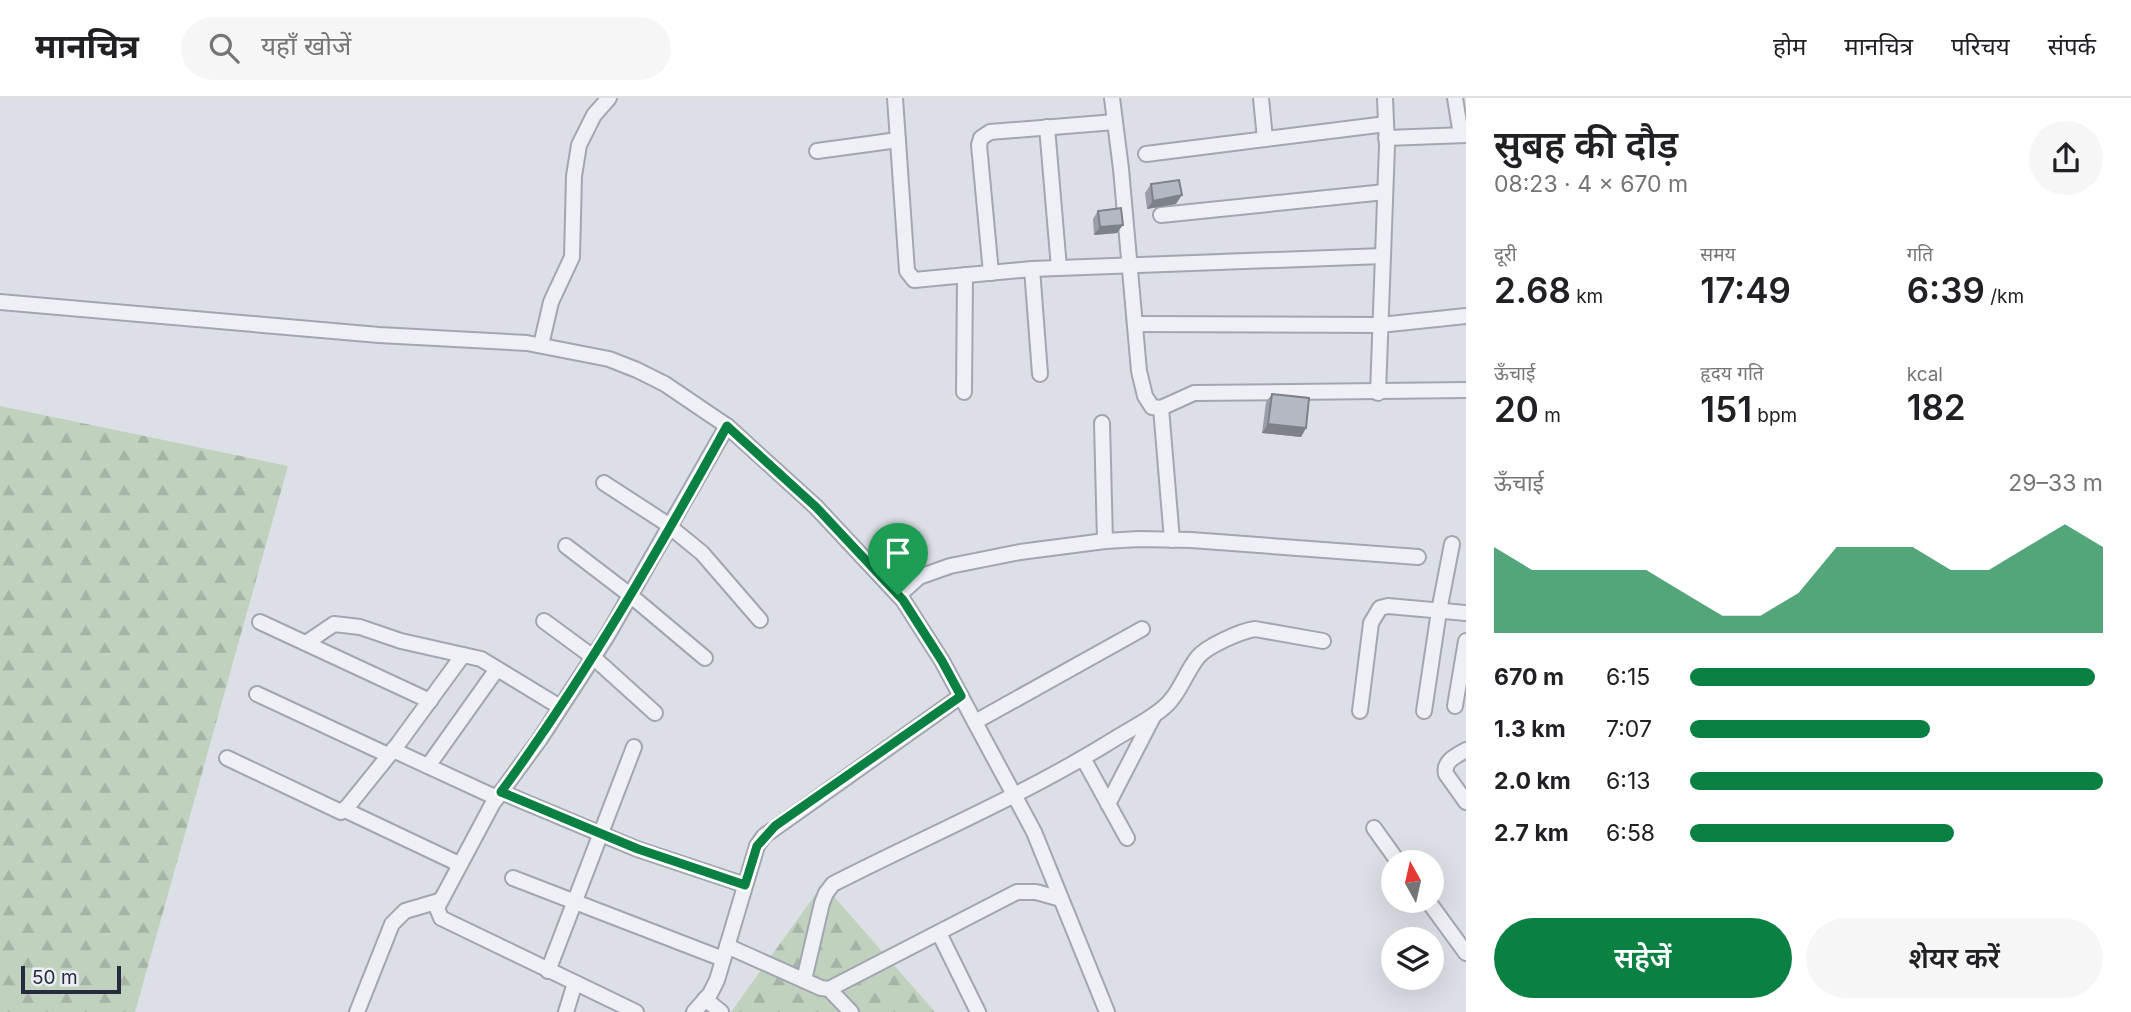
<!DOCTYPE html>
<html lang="hi">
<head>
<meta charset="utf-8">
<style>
  :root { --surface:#fff; --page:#f6f6f6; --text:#202124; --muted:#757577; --line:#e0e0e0; --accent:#0b8043 }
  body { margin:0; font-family:Inter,"Noto Sans Devanagari",sans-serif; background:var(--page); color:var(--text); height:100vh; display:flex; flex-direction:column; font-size:26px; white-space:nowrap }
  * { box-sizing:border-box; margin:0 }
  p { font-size:23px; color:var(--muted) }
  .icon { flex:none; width:38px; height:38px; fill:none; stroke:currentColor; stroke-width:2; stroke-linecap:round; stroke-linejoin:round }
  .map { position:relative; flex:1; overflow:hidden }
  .sheet { display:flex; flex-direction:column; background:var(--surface); width:665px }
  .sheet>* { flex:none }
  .needle { width:46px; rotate:352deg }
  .tools { position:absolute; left:1381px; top:752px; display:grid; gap:14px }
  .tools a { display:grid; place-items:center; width:63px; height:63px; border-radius:50%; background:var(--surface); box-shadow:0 7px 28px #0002; font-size:35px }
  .scale { position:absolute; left:21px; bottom:18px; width:100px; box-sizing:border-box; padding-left:7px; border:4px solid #262c3d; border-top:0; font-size:19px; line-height:24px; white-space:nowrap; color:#262c3d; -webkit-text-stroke:5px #eceef4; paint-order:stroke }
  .pin { position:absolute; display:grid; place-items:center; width:60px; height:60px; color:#fff; margin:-72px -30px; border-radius:50% 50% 50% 0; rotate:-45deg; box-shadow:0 0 7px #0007 }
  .pin .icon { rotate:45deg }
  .round { display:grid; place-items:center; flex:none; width:74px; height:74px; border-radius:37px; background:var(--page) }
  .headline { display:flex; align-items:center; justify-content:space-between; height:119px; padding:0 28px }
  h1 { font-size:38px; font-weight:600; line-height:52px }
  .stats { display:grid; grid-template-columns:repeat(3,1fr); gap:10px; height:119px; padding:7px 28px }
  .stats div { display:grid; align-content:center }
  .stats b { font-size:35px; font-weight:600 }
  .stats small { font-size:19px; font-weight:400 }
  .stats p { font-size:19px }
  .chart { height:196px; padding:14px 28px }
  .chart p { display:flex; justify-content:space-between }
  .chart svg { width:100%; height:126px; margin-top:7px; fill:var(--accent); opacity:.7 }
  .cta { display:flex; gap:14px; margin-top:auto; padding:14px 28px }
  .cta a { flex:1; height:80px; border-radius:42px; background:var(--accent); color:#fff; font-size:28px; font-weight:600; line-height:80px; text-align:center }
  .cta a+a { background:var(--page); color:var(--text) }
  ul { padding:0 28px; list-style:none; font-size:23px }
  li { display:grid; grid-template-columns:112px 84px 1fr; align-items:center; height:52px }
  li i { height:18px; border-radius:9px; background:var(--accent) }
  header { display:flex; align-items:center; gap:42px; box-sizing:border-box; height:98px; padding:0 35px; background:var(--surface); border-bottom:2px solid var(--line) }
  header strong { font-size:33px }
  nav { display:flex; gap:38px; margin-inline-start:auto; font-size:24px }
  .search { width:490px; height:63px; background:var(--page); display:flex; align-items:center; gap:18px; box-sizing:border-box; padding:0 24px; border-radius:38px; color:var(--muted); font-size:26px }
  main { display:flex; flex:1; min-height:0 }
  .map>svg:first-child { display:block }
</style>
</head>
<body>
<header>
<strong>मानचित्र</strong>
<div class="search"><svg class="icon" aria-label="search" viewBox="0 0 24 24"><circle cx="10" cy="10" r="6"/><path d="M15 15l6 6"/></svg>यहाँ खोजें</div>
<nav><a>होम</a><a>मानचित्र</a><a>परिचय</a><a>संपर्क</a></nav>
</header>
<main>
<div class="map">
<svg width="1466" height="914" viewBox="0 0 1466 914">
  <defs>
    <pattern id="forest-firs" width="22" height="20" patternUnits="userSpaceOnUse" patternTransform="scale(1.75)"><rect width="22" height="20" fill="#c0d1be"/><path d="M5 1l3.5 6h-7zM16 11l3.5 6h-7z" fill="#a5b4a4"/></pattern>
  </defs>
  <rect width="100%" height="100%" fill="#dddfe7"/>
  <g fill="url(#forest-firs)">
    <polygon points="0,308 288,368 135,914 0,914"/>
    <polygon points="823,786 935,914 731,914"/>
  </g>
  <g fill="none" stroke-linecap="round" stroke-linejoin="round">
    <g stroke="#a2a6b1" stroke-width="18">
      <g id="minor">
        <polyline points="895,0 907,173 914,182 1032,171 1383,158"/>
        <polyline points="1112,0 1121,71 1139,273 1145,298 1152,309 1161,310 1194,295 1466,292"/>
        <polyline points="1261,0 1265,41"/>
        <polyline points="1455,0 1461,37"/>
        <polyline points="1047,29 1059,170"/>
        <polyline points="1386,40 1466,37"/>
        <polyline points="817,53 898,42"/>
        <polyline points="1146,56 1386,26"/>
        <polyline points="1161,117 1385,94"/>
        <polyline points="1032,171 1040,276"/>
        <polyline points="991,175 979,47 981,40 990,34 1115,24"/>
        <polyline points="0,204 379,237 527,245 609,261 637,272 665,286 727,328 816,409 903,502 942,563 1034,734 1107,914"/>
        <polyline points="1135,226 1380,227 1466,218"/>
        <polyline points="541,247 551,204 572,159 574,78 579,47 594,17 609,0"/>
        <polyline points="964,294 965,177"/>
        <polyline points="1378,295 1387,48 1385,0"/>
        <polyline points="1161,310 1172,442"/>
        <polyline points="1102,325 1105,443"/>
        <polyline points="604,385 664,424 702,455 760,522"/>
        <polyline points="566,448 630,497 705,560"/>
        <polyline points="899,497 919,479 950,468 1020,454 1105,443 1139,441 1191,442 1418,459"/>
        <polyline points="544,523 593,559 655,615"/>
        <polyline points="260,524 430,603"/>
        <polyline points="306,545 334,526 360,529 401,543 481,561 560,609"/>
        <polyline points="257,596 388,657"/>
        <polyline points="1455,608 1466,543"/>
        <polyline points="1360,613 1371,525 1380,510 1388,508 1466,515"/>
        <polyline points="1424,613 1439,513 1452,446"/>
        <polyline points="975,624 1142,531"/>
        <polyline points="393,652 497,700"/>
        <path d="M 1466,652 C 1456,658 1443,663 1446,676 L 1466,704"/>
        <polyline points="227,660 341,714 348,708 398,646 463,557"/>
        <polyline points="1083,660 1127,740"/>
        <polyline points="428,668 497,571"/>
        <polyline points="501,694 637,751 745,787"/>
        <polyline points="1108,706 1154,617"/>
        <polyline points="345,712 459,766"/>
        <polyline points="1374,730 1399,765"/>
        <polyline points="513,780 723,861"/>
        <polyline points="1428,803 1466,855"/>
        <polyline points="939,835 978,914"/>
        <polyline points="727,848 821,890 829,891 1017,794 1036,794 1061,801"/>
        <polyline points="548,873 634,649"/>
        <path d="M 804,882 L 822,805 L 826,795 L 833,786 C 925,739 1020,699 1108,645 C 1125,634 1146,624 1162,611 C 1179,598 1185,575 1198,559 C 1207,548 1241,533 1255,531 L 1323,543"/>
        <polyline points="829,891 851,914"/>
        <polyline points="705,901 721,914"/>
        <polyline points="357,914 392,826 405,813 439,803"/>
        <polyline points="566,914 575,885"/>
        <polyline points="636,914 441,820 437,810 493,705 540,641 607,538 727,328"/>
        <polyline points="694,914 710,896 717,882 757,748 764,738 961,598"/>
      </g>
    </g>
    <use href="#minor" stroke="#eff0f5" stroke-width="14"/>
  </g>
  <g fill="#9b9ea8">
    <polygon points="1151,86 1176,106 1147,111 1145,95"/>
    <polygon points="1098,113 1117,135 1094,137 1093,121"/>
    <polygon points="1272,296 1306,330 1301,339 1262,335 1266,304"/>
  </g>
  <g fill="#7e8188">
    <polygon points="1182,97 1176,106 1147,111 1153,103"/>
    <polygon points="1123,127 1117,135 1094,137 1100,129"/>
    <polygon points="1268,326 1306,330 1301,339 1262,335"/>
  </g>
  <g fill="#b4b8c3" stroke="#7e8188" stroke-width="2">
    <polygon points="1179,82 1182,97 1153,103 1151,86"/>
    <polygon points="1121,110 1123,127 1100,129 1098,113"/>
    <polygon points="1272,296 1309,300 1306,330 1268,326"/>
  </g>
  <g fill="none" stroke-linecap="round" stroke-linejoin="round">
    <g stroke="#fff" stroke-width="14">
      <path id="route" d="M 727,328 L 816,409 L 903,502 L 942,563 L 961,598 L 775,728 L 757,748 L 745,787 L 638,751 L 501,694 C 586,578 658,453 727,328 Z"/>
    </g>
    <use href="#route" stroke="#0b8043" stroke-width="9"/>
  </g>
</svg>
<div class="tools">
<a><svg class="needle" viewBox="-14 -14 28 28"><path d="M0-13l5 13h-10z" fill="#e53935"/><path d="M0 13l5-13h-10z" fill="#757577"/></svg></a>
<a><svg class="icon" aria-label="layers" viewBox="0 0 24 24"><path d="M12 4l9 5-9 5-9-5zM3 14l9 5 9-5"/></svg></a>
</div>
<div class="scale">50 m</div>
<div class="pin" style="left:898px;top:497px;background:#1e9e55"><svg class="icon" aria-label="arrive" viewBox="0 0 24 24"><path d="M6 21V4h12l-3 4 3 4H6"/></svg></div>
</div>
<section class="sheet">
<div class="headline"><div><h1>सुबह की दौड़</h1><p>08:23 · 4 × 670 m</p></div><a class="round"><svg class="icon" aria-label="share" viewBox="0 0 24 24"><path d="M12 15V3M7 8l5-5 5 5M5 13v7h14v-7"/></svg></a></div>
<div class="stats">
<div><p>दूरी</p><b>2.68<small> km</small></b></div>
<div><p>समय</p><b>17:49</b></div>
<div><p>गति</p><b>6:39<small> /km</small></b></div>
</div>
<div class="stats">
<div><p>ऊँचाई</p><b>20<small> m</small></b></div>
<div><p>हृदय गति</p><b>151<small> bpm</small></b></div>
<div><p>kcal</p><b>182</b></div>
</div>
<div class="chart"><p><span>ऊँचाई</span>29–33 m</p>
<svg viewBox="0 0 160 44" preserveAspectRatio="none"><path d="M0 44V14L10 22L20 22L30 22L40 22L50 30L60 38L70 38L80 30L90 14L100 14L110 14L120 22L130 22L140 14L150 6L160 14V44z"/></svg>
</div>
<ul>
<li><b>670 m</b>6:15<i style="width:98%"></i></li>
<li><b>1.3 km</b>7:07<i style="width:58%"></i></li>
<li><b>2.0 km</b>6:13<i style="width:100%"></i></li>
<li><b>2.7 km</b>6:58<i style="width:64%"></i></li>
</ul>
<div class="cta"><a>सहेजें</a><a>शेयर करें</a></div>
</section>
</main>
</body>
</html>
